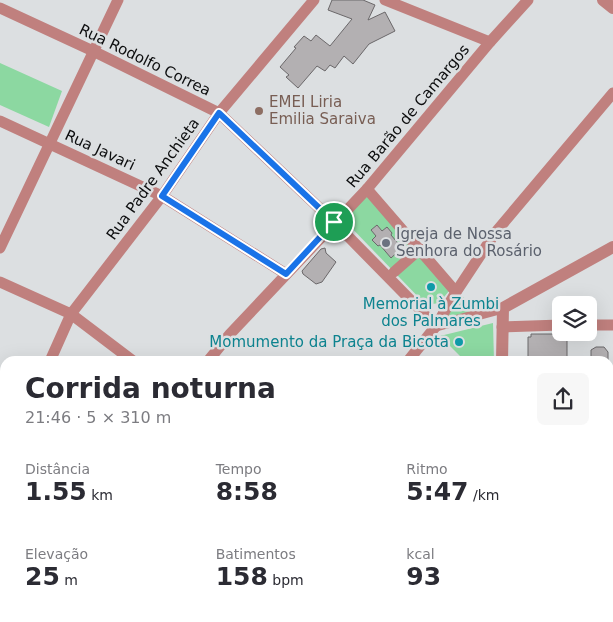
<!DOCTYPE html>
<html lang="pt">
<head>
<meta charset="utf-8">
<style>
  :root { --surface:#fff; --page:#f7f7f7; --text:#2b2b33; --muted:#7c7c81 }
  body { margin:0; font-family:"DejaVu Sans",sans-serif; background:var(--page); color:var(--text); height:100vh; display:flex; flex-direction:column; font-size:19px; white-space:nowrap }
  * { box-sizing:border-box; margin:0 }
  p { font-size:16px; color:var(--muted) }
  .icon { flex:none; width:28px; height:28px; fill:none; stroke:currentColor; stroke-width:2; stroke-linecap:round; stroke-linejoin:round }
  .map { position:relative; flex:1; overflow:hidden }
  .panel { position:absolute; left:0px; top:356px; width:614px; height:266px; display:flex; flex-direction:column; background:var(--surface); border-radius:15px 15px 0 0; box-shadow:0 5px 20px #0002 }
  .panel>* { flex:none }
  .fabs { position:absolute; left:552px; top:296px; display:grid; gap:10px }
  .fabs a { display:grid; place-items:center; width:45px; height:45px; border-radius:8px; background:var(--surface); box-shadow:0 5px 20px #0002; font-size:25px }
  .pin { position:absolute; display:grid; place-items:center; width:42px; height:42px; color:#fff; margin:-21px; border:2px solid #fff; border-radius:50%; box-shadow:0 1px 5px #0007 }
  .round { display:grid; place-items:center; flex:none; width:52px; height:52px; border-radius:8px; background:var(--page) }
  .overview { display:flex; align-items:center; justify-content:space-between; height:85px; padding:0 25px }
  h1 { font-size:28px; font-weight:700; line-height:38px }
  .figures { display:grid; grid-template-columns:repeat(3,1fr); gap:8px; height:85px; padding:5px 25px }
  .figures div { display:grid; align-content:center }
  .figures b { font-size:25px; font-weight:700 }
  .figures small { font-size:14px; font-weight:400 }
  .figures p { font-size:14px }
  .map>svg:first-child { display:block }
</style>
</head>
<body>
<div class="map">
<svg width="613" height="622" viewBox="0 0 613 622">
  <rect width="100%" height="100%" fill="#dcdfe1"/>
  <g fill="#8cd8a1">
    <polygon points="0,63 62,91 49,127 0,105"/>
    <polygon points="367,194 449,291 439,303 426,305 343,219"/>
    <polygon points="459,293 478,311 443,321"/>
    <polygon points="493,323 494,361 465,361 440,336"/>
  </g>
  <g fill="#b3b0b2" stroke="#6b686a">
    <polygon points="332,0 363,0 375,5 368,20 385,12 395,31 369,44 353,64 344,56 335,68 330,65 325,71 317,66 298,88 286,77 289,75 280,67 296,48 294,47 304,36 311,41 316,35 330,46 352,19 328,10"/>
    <polygon points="377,225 382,231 387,227 392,233 391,235 402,248 391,258 380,245 378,246 372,240 376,236 371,230"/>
    <polygon points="325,248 326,253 336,262 322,282 316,284 303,274 302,271 321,249"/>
    <polygon points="531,334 565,334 565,337 567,337 567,361 528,361 528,337 531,337"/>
    <polygon points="596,347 604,347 608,352 608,361 591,361 591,350"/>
  </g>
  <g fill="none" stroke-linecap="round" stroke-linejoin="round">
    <g stroke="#c0807e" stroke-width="11">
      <polyline points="385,0 490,42"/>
      <polyline points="0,8 93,51 219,113 335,223 436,326"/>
      <polyline points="0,121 162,196 286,274"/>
      <polyline points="367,189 456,292"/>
      <polyline points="0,248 118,0"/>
      <polyline points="394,272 420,249"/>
      <polyline points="0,282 71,314 133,361"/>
      <polyline points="589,325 613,325"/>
      <polyline points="436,326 503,308"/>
      <polyline points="502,327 561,325"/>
      <polyline points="50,361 71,314 162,196 219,113 314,0"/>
      <polyline points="208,361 230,334 367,189 490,42 528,0"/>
      <polyline points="408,361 436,326 456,292 495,233 613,93"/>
      <polyline points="0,448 5,451"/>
      <polyline points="0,473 5,460"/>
      <polyline points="609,513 613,513"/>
      <polyline points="0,521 5,521"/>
      <polyline points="122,622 124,618"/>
      <polyline points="196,622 200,618"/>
      <polyline points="243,622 243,618"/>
    </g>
    <g stroke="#c0807e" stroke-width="12">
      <polyline points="603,0 613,8"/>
      <polyline points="502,361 503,308 613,247"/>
      <polyline points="498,622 498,618"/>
    </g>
  </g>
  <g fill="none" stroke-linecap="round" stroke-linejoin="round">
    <g stroke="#fff" stroke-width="10">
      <polygon id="route" points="219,113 334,222 286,274 162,196"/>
    </g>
    <use href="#route" stroke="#1a73e8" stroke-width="6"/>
  </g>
  <circle fill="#8d6e63" stroke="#dcdfe1" stroke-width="2" cx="259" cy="111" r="5"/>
  <circle fill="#6b7280" stroke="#dcdfe1" stroke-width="2" cx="386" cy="243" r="5"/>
  <g fill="#0f9aa8" stroke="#dcdfe1" stroke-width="2">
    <circle cx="431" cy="287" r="5"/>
    <circle cx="459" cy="342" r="5"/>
  </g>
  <g text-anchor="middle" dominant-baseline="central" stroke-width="5" stroke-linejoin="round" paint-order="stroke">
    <g font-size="15" fill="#0c0d0e" stroke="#dcdfe1">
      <text transform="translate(145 60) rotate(26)">Rua Rodolfo Correa</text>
      <text transform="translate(408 116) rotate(-50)">Rua Barão de Camargos</text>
      <text transform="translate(100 150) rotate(25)">Rua Javari</text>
      <text transform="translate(153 179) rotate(-54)">Rua Padre Anchieta</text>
    </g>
    <g font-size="15" fill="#785e54" stroke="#dcdfe1" text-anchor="start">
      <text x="269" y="102">EMEI Liria<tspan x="269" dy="17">Emilia Saraiva</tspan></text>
    </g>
    <g font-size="15" fill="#5b616d" stroke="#dcdfe1" text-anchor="start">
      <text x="396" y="234">Igreja de Nossa<tspan x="396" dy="17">Senhora do Rosário</tspan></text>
    </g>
    <g font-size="15" fill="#0d838f" stroke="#dcdfe1">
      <text x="431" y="304">Memorial à Zumbi<tspan x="431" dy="17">dos Palmares</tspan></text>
      <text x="449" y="342" text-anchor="end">Momumento da Praça da Bicota</text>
    </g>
  </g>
</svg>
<div class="fabs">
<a><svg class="icon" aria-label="layers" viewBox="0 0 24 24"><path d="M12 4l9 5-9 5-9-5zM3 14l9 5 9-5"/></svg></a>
</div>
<div class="pin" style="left:334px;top:222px;background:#1e9e55"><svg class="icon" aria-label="arrive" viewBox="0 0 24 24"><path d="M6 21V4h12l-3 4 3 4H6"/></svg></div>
<section class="panel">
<div class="overview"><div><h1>Corrida noturna</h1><p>21:46 · 5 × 310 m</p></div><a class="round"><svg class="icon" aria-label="share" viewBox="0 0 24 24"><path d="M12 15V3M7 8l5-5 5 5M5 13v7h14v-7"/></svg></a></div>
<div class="figures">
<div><p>Distância</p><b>1.55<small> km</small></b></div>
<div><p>Tempo</p><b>8:58</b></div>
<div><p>Ritmo</p><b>5:47<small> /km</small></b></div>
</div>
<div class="figures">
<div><p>Elevação</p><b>25<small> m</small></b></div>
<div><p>Batimentos</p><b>158<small> bpm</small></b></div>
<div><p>kcal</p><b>93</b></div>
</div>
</section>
</div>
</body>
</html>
